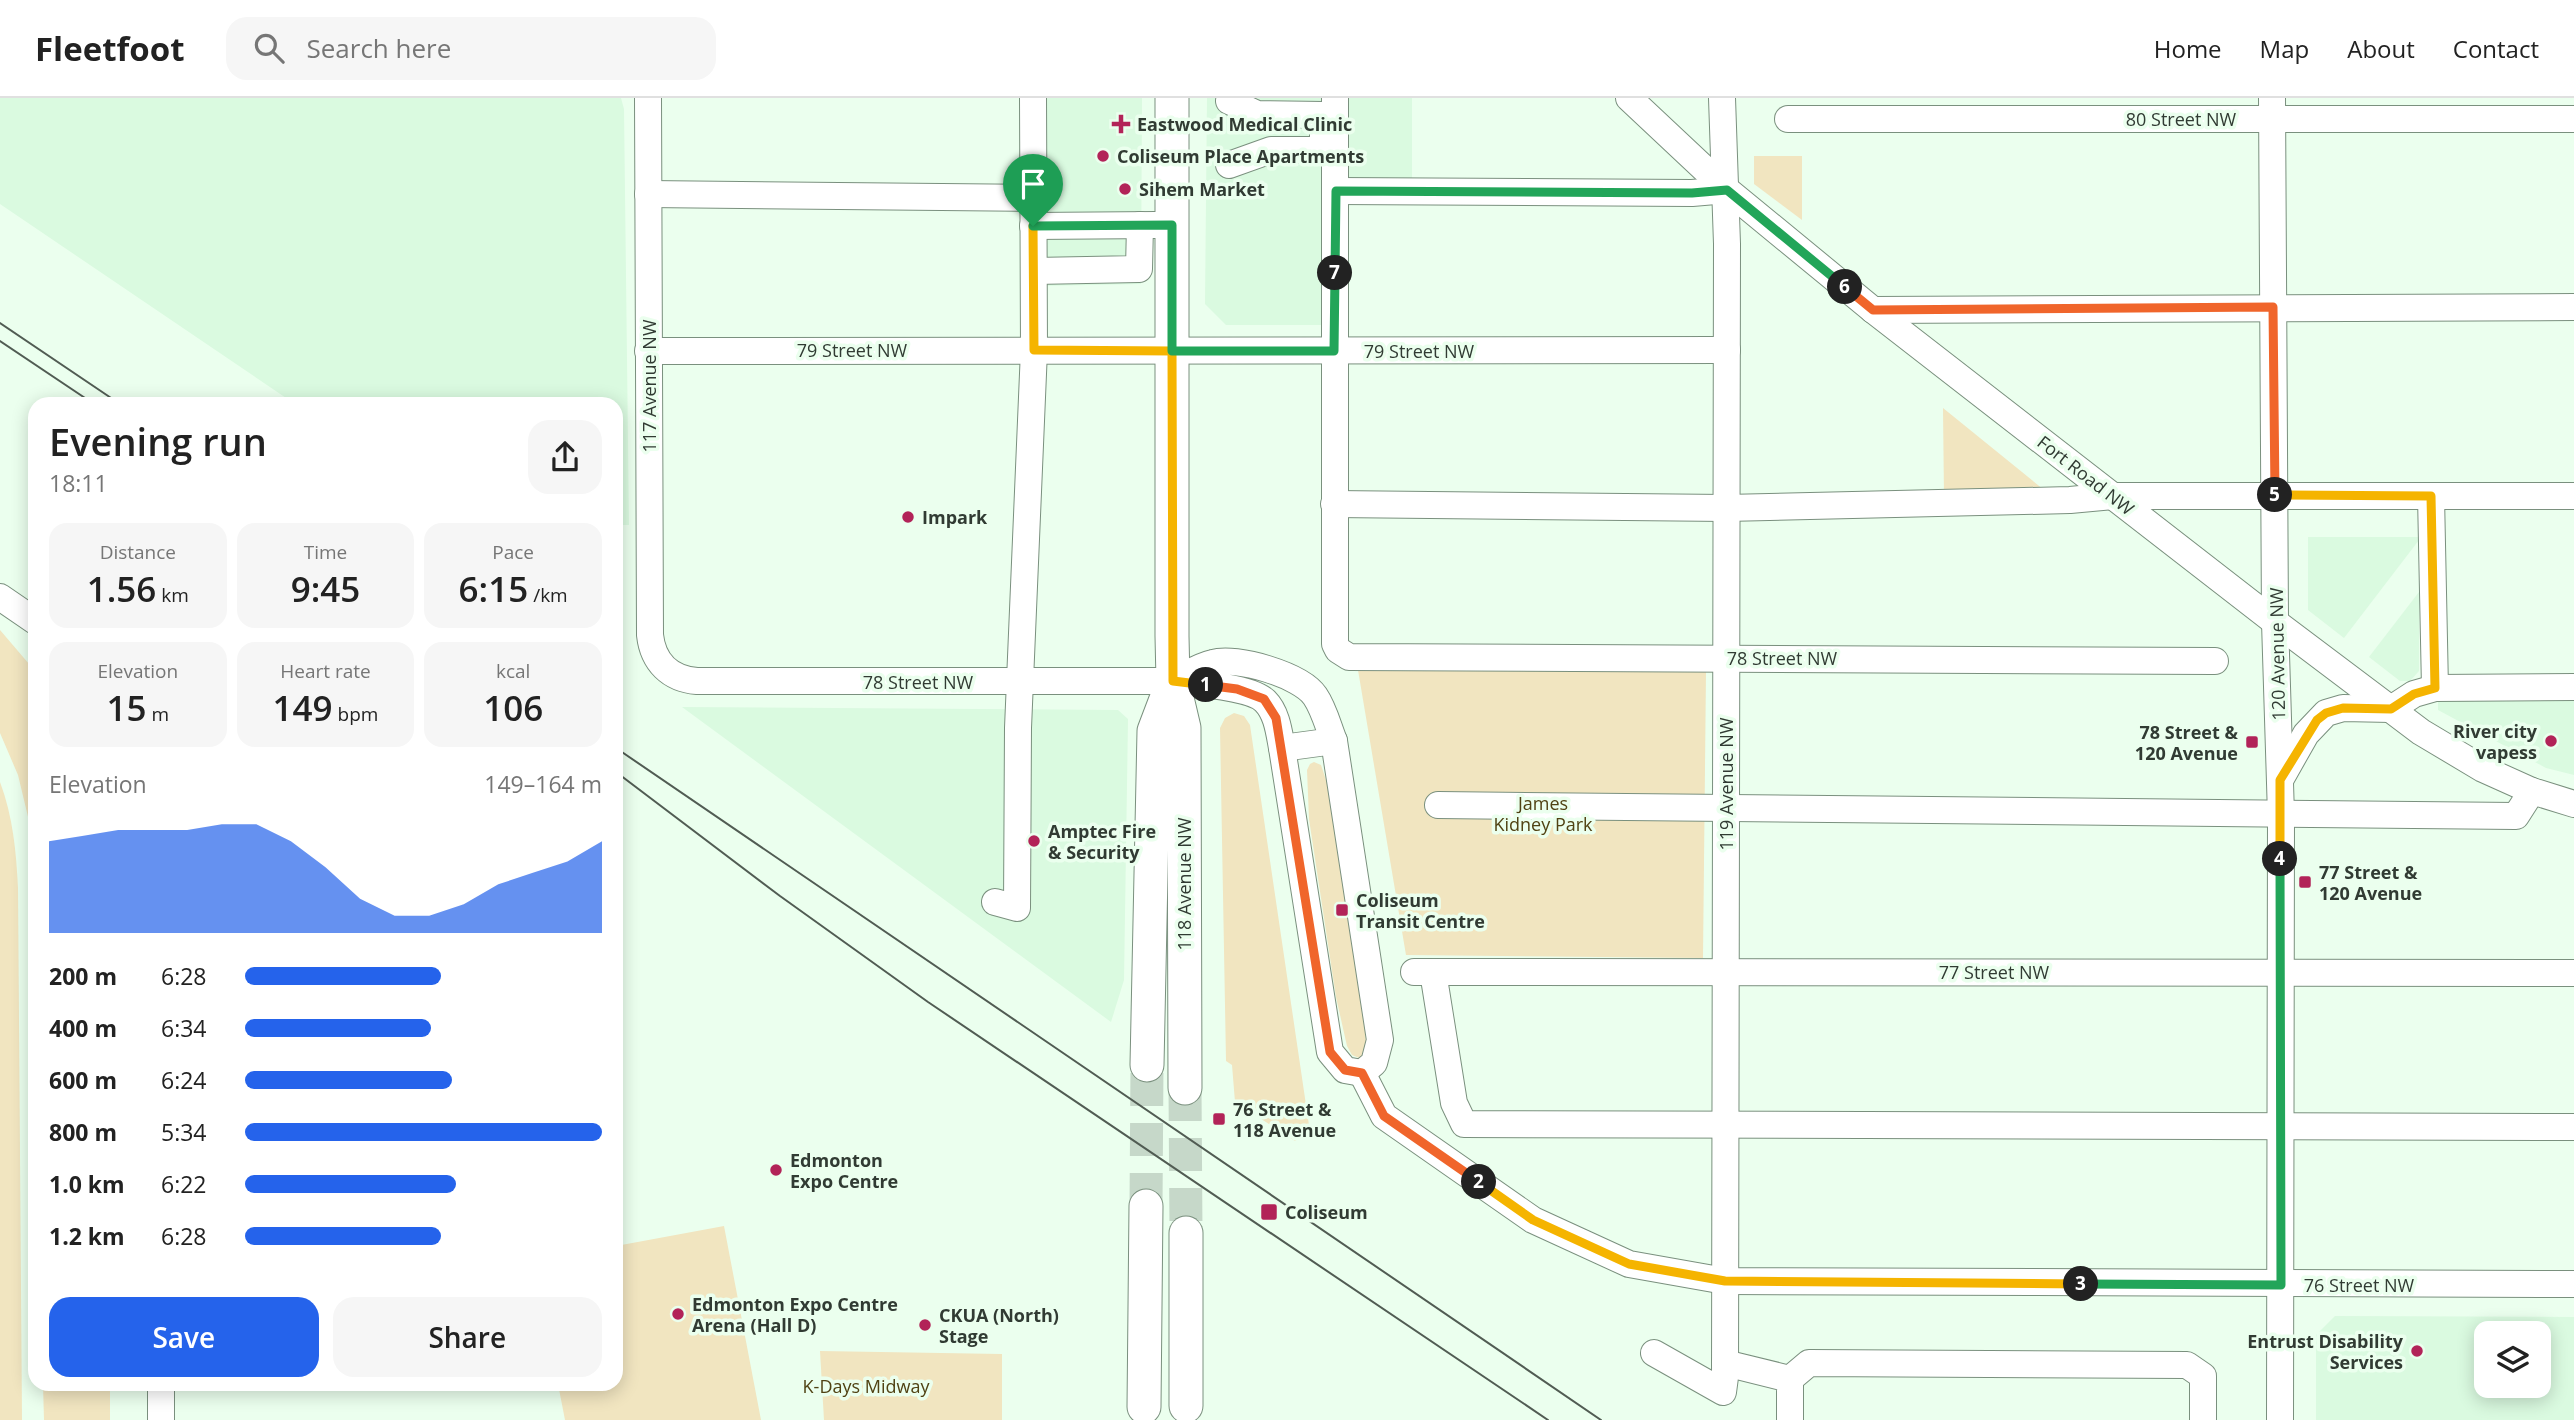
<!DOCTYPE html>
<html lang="en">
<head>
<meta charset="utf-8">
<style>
  :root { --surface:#fff; --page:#f6f6f6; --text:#222; --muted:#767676; --line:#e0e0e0; --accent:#2563eb }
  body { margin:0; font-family:"Open Sans",sans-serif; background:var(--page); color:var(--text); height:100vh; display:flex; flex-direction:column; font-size:26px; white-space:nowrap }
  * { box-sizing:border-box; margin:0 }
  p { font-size:23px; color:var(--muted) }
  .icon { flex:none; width:38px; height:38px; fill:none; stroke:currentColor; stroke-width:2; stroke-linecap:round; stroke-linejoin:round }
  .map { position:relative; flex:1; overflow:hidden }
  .side { position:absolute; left:28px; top:299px; width:595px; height:994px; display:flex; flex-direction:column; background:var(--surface); border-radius:21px; box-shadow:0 4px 18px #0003 }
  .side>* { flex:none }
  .fabs { position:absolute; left:2474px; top:1223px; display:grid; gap:14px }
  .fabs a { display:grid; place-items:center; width:77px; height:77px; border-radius:14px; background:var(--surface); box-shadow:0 4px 18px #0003; font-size:35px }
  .pin { position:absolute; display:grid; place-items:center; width:60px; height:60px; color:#fff; margin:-72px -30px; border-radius:50% 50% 50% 0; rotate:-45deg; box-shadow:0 0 7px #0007 }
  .pin .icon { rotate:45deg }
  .km { position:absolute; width:35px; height:35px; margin:-18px; border-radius:50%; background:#222; color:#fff; font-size:19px; line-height:35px; text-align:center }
  .round { display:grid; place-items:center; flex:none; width:74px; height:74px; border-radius:21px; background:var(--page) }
  .headline { display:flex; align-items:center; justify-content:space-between; height:119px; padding:0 21px }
  h1 { font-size:38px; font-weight:600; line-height:52px }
  .stats { display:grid; grid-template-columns:repeat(3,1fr); gap:10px; height:119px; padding:7px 21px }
  .stats div { display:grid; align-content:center; border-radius:18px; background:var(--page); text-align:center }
  .stats b { font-size:35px; font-weight:600 }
  .stats small { font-size:19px; font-weight:400 }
  .stats p { font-size:19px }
  .chart { height:196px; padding:14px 21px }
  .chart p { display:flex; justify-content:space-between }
  .chart svg { width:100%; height:126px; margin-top:7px; fill:var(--accent); opacity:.7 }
  .action { display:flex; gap:14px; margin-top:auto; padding:14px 21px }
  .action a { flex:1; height:80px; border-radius:21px; background:var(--accent); color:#fff; font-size:28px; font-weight:600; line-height:80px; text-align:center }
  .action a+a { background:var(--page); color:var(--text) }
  ul { padding:0 21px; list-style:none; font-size:23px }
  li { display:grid; grid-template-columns:112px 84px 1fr; align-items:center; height:52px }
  li i { height:18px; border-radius:9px; background:var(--accent) }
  header { display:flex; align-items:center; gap:42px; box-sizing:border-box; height:98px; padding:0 35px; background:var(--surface); border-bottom:2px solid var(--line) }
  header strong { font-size:33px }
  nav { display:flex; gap:38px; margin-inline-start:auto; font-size:24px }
  .search { width:490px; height:63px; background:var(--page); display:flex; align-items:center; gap:18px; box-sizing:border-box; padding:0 24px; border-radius:21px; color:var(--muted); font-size:26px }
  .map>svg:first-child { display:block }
</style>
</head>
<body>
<header>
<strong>Fleetfoot</strong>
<div class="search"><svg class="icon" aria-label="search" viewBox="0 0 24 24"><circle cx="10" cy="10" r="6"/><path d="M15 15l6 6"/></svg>Search here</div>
<nav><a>Home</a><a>Map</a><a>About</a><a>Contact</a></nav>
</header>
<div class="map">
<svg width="2574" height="1322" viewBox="0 0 2574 1322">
  <rect width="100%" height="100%" fill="#ebffee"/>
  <g fill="#dafae0" fill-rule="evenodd">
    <polygon points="0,0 621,0 624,11 629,427 616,427 616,306 295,306 0,106"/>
    <polygon points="1044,0 1142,0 1141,186 1040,188"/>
    <polygon points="1207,0 1327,0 1326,227 1226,227 1205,206"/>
    <rect x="1341" y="0" width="71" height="87"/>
    <polygon points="2308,439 2419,439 2419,442 2344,540 2308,512"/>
    <polygon points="2419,494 2419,573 2410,583 2400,583 2369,559"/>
    <polygon points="2438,602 2574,602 2574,677 2546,670 2438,612"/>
    <polygon points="682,609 1118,612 1128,621 1124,882 1111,924"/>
    <path d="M 2335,1218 L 2574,1219 L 2574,1322 L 2316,1322 L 2316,1237 ZM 2487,1236 L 2539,1236 L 2539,1288 L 2487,1288 Z"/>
  </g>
  <g fill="#f1e5c0">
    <polygon points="1754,58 1802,58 1802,122 1754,86"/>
    <polygon points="1943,310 2049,396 1944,400"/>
    <polygon points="0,532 35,573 35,748 18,677 0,635"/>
    <polygon points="1358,572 1706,574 1703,860 1406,857"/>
    <polygon points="1234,615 1244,618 1250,627 1310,1034 1295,1043 1235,1004 1232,967 1226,963 1220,630 1225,620"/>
    <polygon points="1314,664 1321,667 1330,694 1361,891 1366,943 1364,957 1359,960 1352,957 1347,948 1336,899 1309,721 1307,672 1310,666"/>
    <path d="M 0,684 C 13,719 16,752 18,790 L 22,1322 L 0,1322 Z"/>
    <polygon points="724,1128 761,1322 565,1322 558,1286 616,1286 616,1148"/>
    <polygon points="820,1253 1002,1256 1002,1322 824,1322"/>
    <polygon points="43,1286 110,1286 110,1322 44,1322"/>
  </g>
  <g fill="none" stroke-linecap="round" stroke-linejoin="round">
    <g stroke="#c6d8c9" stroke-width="33" stroke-dasharray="33 17" stroke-linecap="butt">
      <polyline points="1185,990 1186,1135"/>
      <polyline points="1146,1108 1147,967"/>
    </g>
    <g stroke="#7a907e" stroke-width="28">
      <g id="minor">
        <path d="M 648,0 L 650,537 C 653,564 670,581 697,583 L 1173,583 C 1194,585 1251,589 1265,603 C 1277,615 1279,634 1282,650 L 1330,954 L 1345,972 L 1362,975 L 1374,965 L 1380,942 L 1334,643 C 1328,628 1324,611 1315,598 C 1301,577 1236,558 1213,565 C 1199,568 1186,577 1173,583"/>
        <polyline points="1335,0 1335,546 1338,552 1349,559 2215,563"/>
        <polyline points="1629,0 1727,92 1873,212 2275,524 2421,634 2483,671 2532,693 2574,706"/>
        <polyline points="2272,0 2275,524 2281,717 2280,1322"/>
        <polyline points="1229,3 1257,16 1323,17 1323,52 1271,52 1229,67"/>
        <polyline points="1788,21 2574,21"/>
        <polyline points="1336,93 1692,95 1727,92"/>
        <polyline points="648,96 1033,100"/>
        <polyline points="1033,128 1156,127"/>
        <polyline points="1034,173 1139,171 1140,127"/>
        <polyline points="1873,212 2574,209"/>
        <polyline points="648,253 1727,252"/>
        <polyline points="2431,398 2435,590"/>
        <polyline points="1334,406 1726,410 2070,402 2113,398 2574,398"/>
        <polyline points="0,499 35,523"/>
        <polyline points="1282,650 1334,643"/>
        <polyline points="2280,682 2306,636 2326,615 2343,610 2391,611 2414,596 2435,590 2574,589"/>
        <polyline points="1438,707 2516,718 2532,693"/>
        <polyline points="995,804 1017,810 1018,630 1034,252 1033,0"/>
        <polyline points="1414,874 2574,875"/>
        <polyline points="1433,874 1454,1005 1464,1026 2574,1029"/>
        <polyline points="1362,975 1384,1018 1533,1122 1629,1166 1725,1183 2574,1186"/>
        <polyline points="1654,1255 1723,1294 1725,1279 1727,146 1722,0"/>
        <polyline points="1725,1265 1790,1281 1790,1322"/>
        <polyline points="1790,1281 1809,1265 2187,1267 2203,1278 2203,1322"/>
        <polyline points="161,1322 161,1286"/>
      </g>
    </g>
    <g stroke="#7a907e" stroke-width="35">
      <g id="major">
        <polyline points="1172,0 1172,538 1173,583 1184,630 1185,990"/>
        <polyline points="1147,967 1154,633 1173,583"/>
        <polyline points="1186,1135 1186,1308"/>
        <polyline points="1144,1309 1146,1108"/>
      </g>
    </g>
    <use href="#minor" stroke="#fff" stroke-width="26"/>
    <use href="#major" stroke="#fff" stroke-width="33"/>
    <g stroke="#515c53" stroke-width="2">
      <polyline points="0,225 120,306"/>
      <polyline points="0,243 94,306"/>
      <polyline points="616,650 1601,1322"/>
      <polyline points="616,674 780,798 928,904 1548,1322"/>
    </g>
  </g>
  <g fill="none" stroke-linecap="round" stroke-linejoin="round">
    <g stroke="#fff" stroke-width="14">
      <polyline id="split-1" points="1033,128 1034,252 1172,253 1173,583 1206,587"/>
    </g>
    <g stroke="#fff" stroke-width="14">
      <polyline id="split-2" points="1206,587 1237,591 1264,601 1276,620 1330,954 1345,972 1362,975 1384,1018 1479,1084"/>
    </g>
    <g stroke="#fff" stroke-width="14">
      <polyline id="split-3" points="1479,1084 1533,1122 1629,1166 1725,1183 2081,1186"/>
    </g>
    <g stroke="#fff" stroke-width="14">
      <polyline id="split-4" points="2081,1186 2281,1187 2280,761"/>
    </g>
    <g stroke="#fff" stroke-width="14">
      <polyline id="split-5" points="2275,397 2431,398 2435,590 2414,596 2391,611 2343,610 2326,615 2317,622 2280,682 2280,761"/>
    </g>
    <g stroke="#fff" stroke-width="14">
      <polyline id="split-6" points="1845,189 1873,212 2273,209 2275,397"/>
    </g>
    <g stroke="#fff" stroke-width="14">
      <polyline id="split-7" points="1335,175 1336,93 1692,95 1727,92 1845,189"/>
    </g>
    <g stroke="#fff" stroke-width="14">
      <polyline id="split-8" points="1033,128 1172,127 1172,253 1334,253 1335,175"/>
    </g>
    <use href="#split-1" stroke="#f5b400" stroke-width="9"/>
    <use href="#split-2" stroke="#f0652b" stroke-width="9"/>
    <use href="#split-3" stroke="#f5b400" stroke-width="9"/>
    <use href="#split-4" stroke="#22a559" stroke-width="9"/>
    <use href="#split-5" stroke="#f5b400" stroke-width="9"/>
    <use href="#split-6" stroke="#f0652b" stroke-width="9"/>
    <use href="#split-7" stroke="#22a559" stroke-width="9"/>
    <use href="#split-8" stroke="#22a559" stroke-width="9"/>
  </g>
  <g fill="#b22358" stroke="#ebffee" stroke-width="2.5">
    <path d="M1117.5 15.5h7v7h7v7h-7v7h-7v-7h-7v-7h7z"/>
    <circle cx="1103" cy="58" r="7"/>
    <circle cx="1125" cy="91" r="7"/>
    <circle cx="908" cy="419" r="7"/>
    <circle cx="2551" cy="643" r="7"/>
    <rect x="2245" y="637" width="14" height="14" rx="3.5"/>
    <circle cx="1034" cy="743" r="7"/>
    <rect x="2298" y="777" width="14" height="14" rx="3.5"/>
    <rect x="1335" y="805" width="14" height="14" rx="3.5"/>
    <rect x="1212" y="1014" width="14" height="14" rx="3.5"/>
    <circle cx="776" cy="1072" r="7"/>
    <rect x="1260" y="1105" width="18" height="18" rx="3.5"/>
    <circle cx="678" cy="1216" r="7"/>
    <circle cx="925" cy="1227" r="7"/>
    <circle cx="2417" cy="1253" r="7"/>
  </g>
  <g text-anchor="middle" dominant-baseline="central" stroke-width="7" stroke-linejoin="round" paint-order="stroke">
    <g font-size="18" fill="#313b33" stroke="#ebffee">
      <text x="2181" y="21">80 Street NW</text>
      <text x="852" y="252">79 Street NW</text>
      <text x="1419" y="253">79 Street NW</text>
      <text transform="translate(649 288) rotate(-90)">117 Avenue NW</text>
      <text transform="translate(2086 377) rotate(38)">Fort Road NW</text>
      <text transform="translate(2277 556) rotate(-91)">120 Avenue NW</text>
      <text x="1782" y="560">78 Street NW</text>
      <text x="918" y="584">78 Street NW</text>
      <text transform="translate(1726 686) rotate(-90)">119 Avenue NW</text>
      <text transform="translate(1184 786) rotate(-90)">118 Avenue NW</text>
      <text x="1994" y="874">77 Street NW</text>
      <text x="2359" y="1187">76 Street NW</text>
    </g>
    <g font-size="18" font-weight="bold" fill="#313b33" stroke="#ebffee" text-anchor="start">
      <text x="1137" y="26">Eastwood Medical Clinic</text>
      <text x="1117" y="58">Coliseum Place Apartments</text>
      <text x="1139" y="91">Sihem Market</text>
      <text x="922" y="419">Impark</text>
      <text x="2537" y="633" text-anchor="end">River city<tspan x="2537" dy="21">vapess</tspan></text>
      <text x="2238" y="634" text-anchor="end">78 Street &amp;<tspan x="2238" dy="21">120 Avenue</tspan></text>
      <text x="1048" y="733">Amptec Fire<tspan x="1048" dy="21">&amp; Security</tspan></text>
      <text x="2319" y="774">77 Street &amp;<tspan x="2319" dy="21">120 Avenue</tspan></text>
      <text x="1356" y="802">Coliseum<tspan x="1356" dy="21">Transit Centre</tspan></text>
      <text x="1233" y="1011">76 Street &amp;<tspan x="1233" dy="21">118 Avenue</tspan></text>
      <text x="790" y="1062">Edmonton<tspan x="790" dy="21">Expo Centre</tspan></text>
      <text x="1285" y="1114">Coliseum</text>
      <text x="692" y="1206">Edmonton Expo Centre<tspan x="692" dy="21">Arena (Hall D)</tspan></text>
      <text x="939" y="1217">CKUA (North)<tspan x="939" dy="21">Stage</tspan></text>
      <text x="2403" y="1243" text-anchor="end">Entrust Disability<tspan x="2403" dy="21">Services</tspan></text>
    </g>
    <g font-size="18" fill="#504213" stroke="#ebffee">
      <text x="1543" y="705">James<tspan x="1543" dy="21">Kidney Park</tspan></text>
      <text x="866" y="1288">K-Days Midway</text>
    </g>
  </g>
</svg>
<div class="fabs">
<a><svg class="icon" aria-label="layers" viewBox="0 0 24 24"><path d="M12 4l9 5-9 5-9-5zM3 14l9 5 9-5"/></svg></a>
</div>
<div class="pin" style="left:1033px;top:128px;background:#1e9e55"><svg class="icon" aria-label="arrive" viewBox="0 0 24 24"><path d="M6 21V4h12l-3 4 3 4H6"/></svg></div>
<b class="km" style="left:1206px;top:587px">1</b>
<b class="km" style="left:1479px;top:1084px">2</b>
<b class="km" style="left:2081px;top:1186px">3</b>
<b class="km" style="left:2280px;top:761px">4</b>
<b class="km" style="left:2275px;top:397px">5</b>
<b class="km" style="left:1845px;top:189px">6</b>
<b class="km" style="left:1335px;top:175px">7</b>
<section class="side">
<div class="headline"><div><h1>Evening run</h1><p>18:11</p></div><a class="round"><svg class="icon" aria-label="share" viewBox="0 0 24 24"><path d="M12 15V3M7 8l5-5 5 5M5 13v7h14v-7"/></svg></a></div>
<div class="stats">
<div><p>Distance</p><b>1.56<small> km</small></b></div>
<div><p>Time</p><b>9:45</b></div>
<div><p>Pace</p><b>6:15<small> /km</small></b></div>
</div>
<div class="stats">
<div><p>Elevation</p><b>15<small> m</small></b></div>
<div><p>Heart rate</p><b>149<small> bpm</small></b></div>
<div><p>kcal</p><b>106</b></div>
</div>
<div class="chart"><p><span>Elevation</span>149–164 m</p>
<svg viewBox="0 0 160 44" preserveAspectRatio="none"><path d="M0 44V12L10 10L20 8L30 8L40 8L50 6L60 6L70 12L80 21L90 32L100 38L110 38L120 34L130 27L140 23L150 19L160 12V44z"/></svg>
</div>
<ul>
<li><b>200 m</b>6:28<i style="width:55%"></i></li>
<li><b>400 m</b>6:34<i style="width:52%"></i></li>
<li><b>600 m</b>6:24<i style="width:58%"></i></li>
<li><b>800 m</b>5:34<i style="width:100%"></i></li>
<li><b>1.0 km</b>6:22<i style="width:59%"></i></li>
<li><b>1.2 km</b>6:28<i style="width:55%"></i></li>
</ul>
<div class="action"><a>Save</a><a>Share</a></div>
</section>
</div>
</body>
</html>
